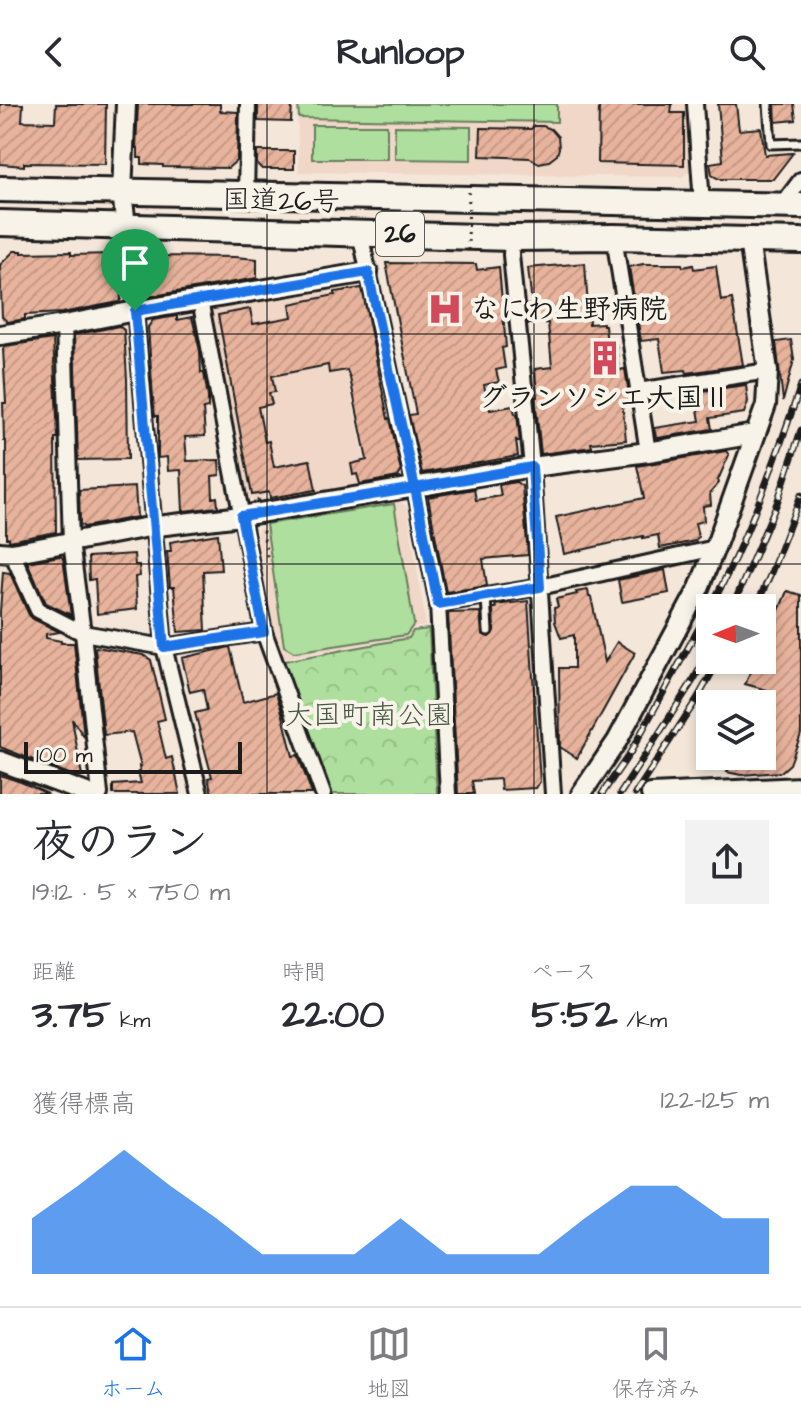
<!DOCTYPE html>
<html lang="ja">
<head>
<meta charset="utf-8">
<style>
  :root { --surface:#fff; --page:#f2f2f3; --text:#2b2b33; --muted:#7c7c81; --line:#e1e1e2; --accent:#1a73e8 }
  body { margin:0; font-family:"Architects Daughter","Klee One",sans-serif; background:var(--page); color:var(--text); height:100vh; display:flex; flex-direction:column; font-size:30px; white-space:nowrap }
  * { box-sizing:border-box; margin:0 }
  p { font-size:26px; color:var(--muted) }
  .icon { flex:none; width:44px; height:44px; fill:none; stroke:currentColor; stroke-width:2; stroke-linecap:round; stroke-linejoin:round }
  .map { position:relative; height:690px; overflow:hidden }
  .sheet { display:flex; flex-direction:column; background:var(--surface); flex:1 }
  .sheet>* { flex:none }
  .needle { width:52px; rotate:269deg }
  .fabs { position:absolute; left:696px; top:490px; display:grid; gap:16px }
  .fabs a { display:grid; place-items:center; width:80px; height:80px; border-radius:0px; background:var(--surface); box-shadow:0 4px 12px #0003; font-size:40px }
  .scale { position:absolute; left:24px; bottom:20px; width:218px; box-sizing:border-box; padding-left:8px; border:4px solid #1c1c1c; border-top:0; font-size:22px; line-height:28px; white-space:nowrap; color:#1c1c1c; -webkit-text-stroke:6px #f7f3e8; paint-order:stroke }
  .pin { position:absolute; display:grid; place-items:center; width:68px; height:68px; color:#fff; margin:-82px -34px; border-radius:50% 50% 50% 0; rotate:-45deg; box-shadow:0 0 8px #0007 }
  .pin .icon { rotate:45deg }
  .round { display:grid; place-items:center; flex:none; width:84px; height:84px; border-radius:0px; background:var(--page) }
  .head { display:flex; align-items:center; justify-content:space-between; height:136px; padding:0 32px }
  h1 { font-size:44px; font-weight:700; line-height:60px }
  .metrics { display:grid; grid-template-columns:repeat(3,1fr); gap:12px; height:136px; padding:8px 32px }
  .metrics div { display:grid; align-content:center }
  .metrics b { font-size:40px; font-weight:700 }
  .metrics small { font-size:22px; font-weight:400 }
  .metrics p { font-size:22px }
  .chart { height:224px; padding:16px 32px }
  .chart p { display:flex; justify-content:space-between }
  .chart svg { width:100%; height:144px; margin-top:8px; fill:var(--accent); opacity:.7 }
  header { display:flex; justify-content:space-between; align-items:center; height:104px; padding:0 32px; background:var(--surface); font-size:36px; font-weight:700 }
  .tab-bar { display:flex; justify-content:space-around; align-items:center; height:112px; border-top:2px solid var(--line); background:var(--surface); font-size:22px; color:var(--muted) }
  .tab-bar a { display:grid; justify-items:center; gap:4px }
  .tab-bar .active { color:var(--accent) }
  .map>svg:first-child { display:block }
</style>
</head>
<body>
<header><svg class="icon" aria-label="back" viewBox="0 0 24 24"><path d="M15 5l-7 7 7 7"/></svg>Runloop<svg class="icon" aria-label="search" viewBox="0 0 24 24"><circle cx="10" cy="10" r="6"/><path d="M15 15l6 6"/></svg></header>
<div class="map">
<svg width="801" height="690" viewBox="0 0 801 690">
  <defs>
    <pattern id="forest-crowns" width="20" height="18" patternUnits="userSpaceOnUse" patternTransform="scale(2)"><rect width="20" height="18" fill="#afdf9e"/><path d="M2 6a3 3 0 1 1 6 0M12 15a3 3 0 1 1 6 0" fill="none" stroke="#96bf88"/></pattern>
    <pattern id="building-hatch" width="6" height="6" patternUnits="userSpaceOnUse" patternTransform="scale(2)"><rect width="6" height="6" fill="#e8b39c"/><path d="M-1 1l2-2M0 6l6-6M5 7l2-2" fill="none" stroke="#c69986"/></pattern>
  </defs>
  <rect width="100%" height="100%" fill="#f4e6d9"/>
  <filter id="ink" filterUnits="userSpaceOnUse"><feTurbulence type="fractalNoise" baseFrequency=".0125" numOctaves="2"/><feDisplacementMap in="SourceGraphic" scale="16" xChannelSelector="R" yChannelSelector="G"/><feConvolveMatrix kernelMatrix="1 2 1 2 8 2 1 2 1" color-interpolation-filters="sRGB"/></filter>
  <g filter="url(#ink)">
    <g fill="#f0d7c7">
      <polygon points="297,0 685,0 691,65 683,73 299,68"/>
      <polygon points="330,186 370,383 264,400 245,393 208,213 216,204"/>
      <polygon points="397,396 407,402 426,522 413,524 408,533 283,554 273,526 257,426 266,419"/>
    </g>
    <polygon fill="url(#forest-crowns)" stroke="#667e5d" stroke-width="2" points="429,525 437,690 330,690 284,557 409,534 413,527"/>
    <g fill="#afdf9e" stroke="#667e5d" stroke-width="2">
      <polygon points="298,0 557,0 557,18 299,14"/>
      <rect x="312" y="21" width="75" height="34"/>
      <polygon points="395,22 471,23 471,56 395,55"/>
      <polygon points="394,400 414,520 406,531 294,548 284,542 266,420"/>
    </g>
    <g fill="url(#building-hatch)" stroke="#1c1c1c" stroke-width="2">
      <polygon points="0,0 23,0 22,17 55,18 56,0 106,0 105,60 24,59 24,62 0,60"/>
      <polygon points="138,0 220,0 220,7 238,8 237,56 228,64 163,63 163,61 142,60 142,54 138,54 138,44 136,44"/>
      <polygon points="258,0 292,0 291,18 258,17"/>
      <polygon points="599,0 672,0 671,9 684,9 684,61 598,59"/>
      <polygon points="718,0 736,0 739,26 761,24 765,51 793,49 773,75 719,75 712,71 710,59 723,57"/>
      <polygon points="775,0 794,0 796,16 776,18"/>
      <polygon points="534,22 543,22 551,25 558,33 559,44 557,51 549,57 539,59 530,54 480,52 481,24 531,25"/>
      <polygon points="257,47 294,47 294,65 262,65 257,60"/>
      <polygon points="155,143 156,152 235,153 257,155 257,174 147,193 146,191 142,158"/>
      <polygon points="14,147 22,147 22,149 71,148 71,151 112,150 119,156 121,195 119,198 62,209 25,211 25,215 8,218 2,213 0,161"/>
      <polygon points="386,159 476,160 477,166 499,163 506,243 502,244 505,264 496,266 499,278 484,281 490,306 513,302 515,310 517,310 520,338 516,336 518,352 422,369 409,311 416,310"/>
      <polygon points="585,159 589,220 603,219 603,221 605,221 607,241 616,240 619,266 625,265 630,296 622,296 626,336 591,339 592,343 541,350 535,293 537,293 535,265 552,263 548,219 528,220 526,201 532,201 528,164"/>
      <polygon points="643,160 682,160 683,163 693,161 694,165 716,162 721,197 732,195 743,261 687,269 686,266 664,268 659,235 641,237 629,163"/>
      <polygon points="362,184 388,315 390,314 401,368 398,373 360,380 357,370 353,371 351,360 367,356 350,274 347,266 329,269 328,261 272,272 275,288 269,289 272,300 258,303 265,338 269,337 274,363 310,356 316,386 270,394 269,388 252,391 218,211 250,205 253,220 292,213 290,200 335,191 335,188"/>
      <polygon points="177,212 177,216 192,213 200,247 201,269 204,269 208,293 208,304 203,305 205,332 185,333 187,357 219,356 220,371 212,372 213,394 217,393 218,403 183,407 181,366 168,367 167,353 158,354 158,312 155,312 153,294 148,223 153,216"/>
      <polygon points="119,222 124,226 127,275 128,355 78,356 74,231"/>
      <polygon points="53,235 58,334 55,334 56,428 9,437 9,434 6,434 6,337 4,337 3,299 6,299 3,245 5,242"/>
      <polygon points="791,236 794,256 783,297 776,238"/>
      <polygon points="746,281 748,298 744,309 710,314 712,325 658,334 656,333 654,324 700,317 695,288"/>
      <polygon points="726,347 729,351 718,376 719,379 710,389 711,401 703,402 704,417 695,419 698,433 695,437 660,444 658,431 643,434 643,432 564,450 556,413 644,394 637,362"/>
      <polygon points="516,378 522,382 528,451 483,455 487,482 446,488 428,393 474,385 476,396 501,392 499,381"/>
      <polygon points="135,383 137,413 84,423 80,420 79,386"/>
      <polygon points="218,430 221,466 203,467 206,526 178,528 174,483 170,483 167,447 171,447 170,438"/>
      <polygon points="134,450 135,461 139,461 140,472 135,473 137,505 97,510 95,475 89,476 88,453"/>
      <polygon points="60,452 63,454 71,511 46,499 27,458"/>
      <polygon points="665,466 669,489 622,498 618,476"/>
      <polygon points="3,468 10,469 29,511 33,515 60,528 46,530 46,534 61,537 61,539 74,539 84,633 72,615 82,672 77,673 0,643 0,507"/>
      <polygon points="588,486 589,493 591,493 605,558 617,538 635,549 577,654 560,643 559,564 574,564 574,531 561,534 555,518 554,504 558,503 556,495 577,490 576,488"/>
      <polygon points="787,487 801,491 801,630 790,660 781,668 741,671 727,668 737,652 762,652 762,602 767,586 745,580 754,561 757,562 758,556 762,556 762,548 768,526 771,526"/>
      <polygon points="528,497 540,678 535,684 501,686 500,675 472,677 474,690 458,690 448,509 480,508 482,530 489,533 494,527 493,504 496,504 495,501"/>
      <polygon points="96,543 143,551 151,556 165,615 157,617 166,655 172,653 180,690 113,690 113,681 141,679 138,668 140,668 139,662 141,662 132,628 104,631 95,544"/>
      <polygon points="230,543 243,598 276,589 282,608 293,652 298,651 312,690 212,690 208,674 212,673 195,609 207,606 203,585 190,588 182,554"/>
      <polygon points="0,671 21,678 48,690 0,690"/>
    </g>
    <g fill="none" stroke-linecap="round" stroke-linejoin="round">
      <g stroke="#1c1c1c" stroke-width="13">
        <g id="lane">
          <polyline points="768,0 771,40 801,39"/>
          <polyline points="486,493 488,527"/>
        </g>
      </g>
      <g stroke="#1c1c1c" stroke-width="20">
        <g id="street">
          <polyline points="695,0 702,100"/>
          <polyline points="246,91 248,0"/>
          <polyline points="782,101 801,76"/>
          <polyline points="126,122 130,146 164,543 200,690"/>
          <polyline points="360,129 415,384 438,500 448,690"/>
          <polyline points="614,133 648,348"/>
          <polyline points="512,134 511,151 532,363 553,690"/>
          <polyline points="200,196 264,528 323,690"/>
          <polyline points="64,221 71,438 83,529 100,690"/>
          <polyline points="638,287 768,267"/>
          <polyline points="12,449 38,506 83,529 164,543 264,528"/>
          <polyline points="438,500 540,483 715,444"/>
        </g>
      </g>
      <g stroke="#1c1c1c" stroke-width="24">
        <g id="secondary">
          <polyline points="126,0 122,88 126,122"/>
          <polyline points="0,231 64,221 135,207 368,168"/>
          <polyline points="0,448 12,449 149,423 241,412 532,363 648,348 755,330"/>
          <polyline points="0,657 89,690"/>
          <polyline points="581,690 617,637 699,484 715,444 766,301 768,267 749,136"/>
          <polyline points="651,690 801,683"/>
        </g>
      </g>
      <g stroke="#1c1c1c" stroke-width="30">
        <g id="highway">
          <polyline points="0,85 801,102"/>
          <polyline points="0,119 512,134 614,133 801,137"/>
        </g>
      </g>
      <use href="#lane" stroke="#f7f3e8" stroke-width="7"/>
      <use href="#street" stroke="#f7f3e8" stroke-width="14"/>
      <use href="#secondary" stroke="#f7f3e8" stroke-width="18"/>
      <use href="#highway" stroke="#f7f3e8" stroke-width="24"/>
      <g stroke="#1c1c1c" stroke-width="7">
        <g id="rail">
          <path d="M 710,504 C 748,434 775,357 801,281"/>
          <polyline points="732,504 777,399 801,326"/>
          <polyline points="755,504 769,474 801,391"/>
          <polyline points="602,690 630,649 710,504"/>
          <polyline points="620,690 694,575 710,546"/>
          <polyline points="635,690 697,595 719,556"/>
        </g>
      </g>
      <use href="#rail" stroke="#f7f3e8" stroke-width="4" stroke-dasharray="12" stroke-linecap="butt"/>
      <g stroke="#1c1c1c" stroke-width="3" stroke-dasharray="2 6" stroke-linecap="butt">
        <polyline points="468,146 469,78"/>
        <polyline points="258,395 267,453"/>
      </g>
    </g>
  </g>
  <g fill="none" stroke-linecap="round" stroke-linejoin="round" filter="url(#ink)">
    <g stroke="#fff" stroke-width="16">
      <polyline id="route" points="135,207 164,543 264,528 241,412 415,384 438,500 540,483 532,363 415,384 368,168 135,207"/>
    </g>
    <use href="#route" stroke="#1a73e8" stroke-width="10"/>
  </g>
  <path fill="none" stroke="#1c1c1c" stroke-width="2" stroke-opacity="0.55" d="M 267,0 L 267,690M 534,0 L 534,690M 0,230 L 801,230M 0,460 L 801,460"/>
  <defs>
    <g id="hospital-bare" transform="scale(2.76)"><path d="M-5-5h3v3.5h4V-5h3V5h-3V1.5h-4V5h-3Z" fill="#d1495b" stroke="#f7f3e8" stroke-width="2.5" paint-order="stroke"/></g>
    <g id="building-bare" transform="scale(2.76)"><path d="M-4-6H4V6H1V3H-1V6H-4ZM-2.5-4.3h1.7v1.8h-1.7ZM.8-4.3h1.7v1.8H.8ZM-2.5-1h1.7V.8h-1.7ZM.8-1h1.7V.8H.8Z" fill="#d1495b" stroke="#f7f3e8" stroke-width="2.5" paint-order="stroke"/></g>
  </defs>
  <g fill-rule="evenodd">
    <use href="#hospital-bare" x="445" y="205"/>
    <use href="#building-bare" x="605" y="254"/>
  </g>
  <g text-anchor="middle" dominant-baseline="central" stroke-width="8" stroke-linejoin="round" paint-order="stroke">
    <rect fill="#f7f3e8" stroke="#5e5c59" stroke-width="2" x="376" y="108" width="48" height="44" rx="6"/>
    <g font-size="26" font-weight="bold" fill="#1c1c1c">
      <text x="400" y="130">26</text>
    </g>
    <g font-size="28" fill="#1c1c1c" stroke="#f7f3e8">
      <text transform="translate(281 97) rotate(1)">国道26号</text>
    </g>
    <g font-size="28" font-weight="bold" fill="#1c1c1c" stroke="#f7f3e8" text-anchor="start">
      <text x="471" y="205">なにわ生野病院</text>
      <text x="605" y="294" text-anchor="middle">グランソシエ大国Ⅱ</text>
    </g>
    <g font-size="28" fill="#485643" stroke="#f7f3e8">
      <text x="369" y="611">大国町南公園</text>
    </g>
  </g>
</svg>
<div class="fabs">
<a><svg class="needle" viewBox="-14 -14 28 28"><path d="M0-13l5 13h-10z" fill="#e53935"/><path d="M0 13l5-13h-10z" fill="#7c7c81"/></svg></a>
<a><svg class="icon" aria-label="layers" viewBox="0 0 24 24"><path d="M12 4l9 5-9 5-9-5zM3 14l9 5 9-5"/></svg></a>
</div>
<div class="scale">100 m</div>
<div class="pin" style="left:135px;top:207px;background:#1e9e55"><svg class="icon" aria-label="arrive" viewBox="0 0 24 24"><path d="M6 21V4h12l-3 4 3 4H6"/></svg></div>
</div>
<section class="sheet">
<div class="head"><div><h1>夜のラン</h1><p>19:12 · 5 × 750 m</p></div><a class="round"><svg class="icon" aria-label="share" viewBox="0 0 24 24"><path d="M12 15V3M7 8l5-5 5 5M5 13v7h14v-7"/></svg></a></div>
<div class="metrics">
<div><p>距離</p><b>3.75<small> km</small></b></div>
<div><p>時間</p><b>22:00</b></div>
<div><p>ペース</p><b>5:52<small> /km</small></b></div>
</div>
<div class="chart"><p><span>獲得標高</span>122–125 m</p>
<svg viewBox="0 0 160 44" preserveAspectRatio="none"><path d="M0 44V27L10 17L20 6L30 17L40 27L50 38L60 38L70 38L80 27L90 38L100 38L110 38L120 27L130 17L140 17L150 27L160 27V44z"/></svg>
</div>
</section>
<nav class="tab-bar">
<a class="active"><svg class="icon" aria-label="home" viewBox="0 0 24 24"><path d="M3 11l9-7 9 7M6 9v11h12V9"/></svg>ホーム</a>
<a><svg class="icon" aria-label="map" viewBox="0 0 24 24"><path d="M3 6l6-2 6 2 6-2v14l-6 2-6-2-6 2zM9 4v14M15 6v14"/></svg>地図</a>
<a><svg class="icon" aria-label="saved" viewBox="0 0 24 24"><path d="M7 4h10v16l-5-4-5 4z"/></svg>保存済み</a>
</nav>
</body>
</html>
